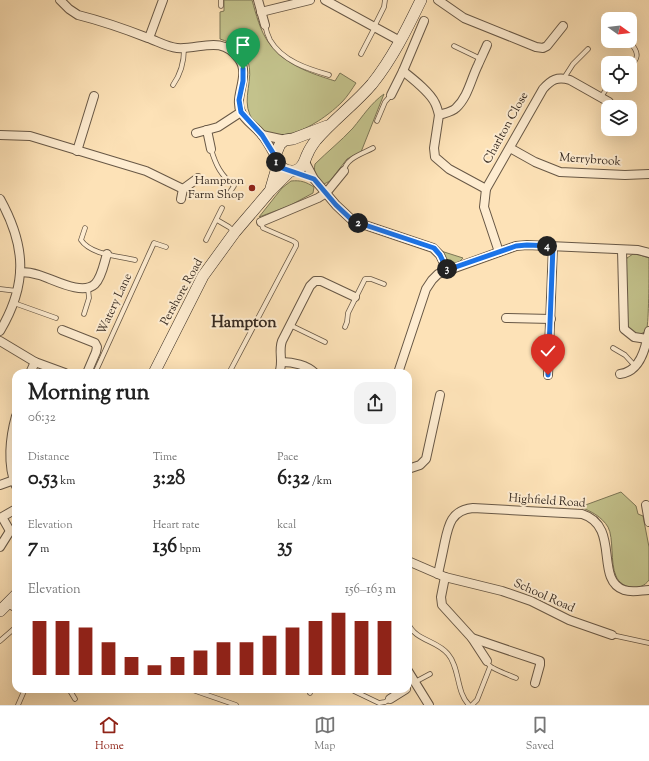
<!DOCTYPE html>
<html lang="en">
<head>
<meta charset="utf-8">
<style>
  :root { --surface:#fff; --page:#f2f2f2; --text:#222; --muted:#767676; --line:#e0e0e0; --accent:#8f2418 }
  body { margin:0; font-family:"Sorts Mill Goudy",serif; background:var(--page); color:var(--text); height:100vh; display:flex; flex-direction:column; font-size:15px; white-space:nowrap }
  * { box-sizing:border-box; margin:0 }
  p { font-size:13px; color:var(--muted) }
  .icon { flex:none; width:22px; height:22px; fill:none; stroke:currentColor; stroke-width:2; stroke-linecap:round; stroke-linejoin:round }
  .map { position:relative; flex:1; overflow:hidden }
  .panel { position:absolute; left:12px; top:369px; width:400px; height:324px; display:flex; flex-direction:column; background:var(--surface); border-radius:12px; box-shadow:0 4px 16px #0002 }
  .panel>* { flex:none }
  .needle { width:26px; rotate:105deg }
  .controls { position:absolute; left:601px; top:12px; display:grid; gap:8px }
  .controls a { display:grid; place-items:center; width:36px; height:36px; border-radius:8px; background:var(--surface); box-shadow:0 4px 16px #0002; font-size:20px }
  .pin { position:absolute; display:grid; place-items:center; width:34px; height:34px; color:#fff; margin:-41px -17px; border-radius:50% 50% 50% 0; rotate:-45deg; box-shadow:0 0 4px #0007 }
  .pin .icon { rotate:45deg }
  .km { position:absolute; width:20px; height:20px; margin:-10px; border-radius:50%; background:#222; color:#fff; font-size:11px; line-height:20px; text-align:center }
  .round { display:grid; place-items:center; flex:none; width:42px; height:42px; border-radius:12px; background:var(--page) }
  .summary { display:flex; align-items:center; justify-content:space-between; height:68px; padding:0 16px }
  h1 { font-size:22px; font-weight:800; line-height:30px }
  .metrics { display:grid; grid-template-columns:repeat(3,1fr); gap:6px; height:68px; padding:4px 16px }
  .metrics div { display:grid; align-content:center }
  .metrics b { font-size:20px; font-weight:800 }
  .metrics small { font-size:11px; font-weight:400 }
  .metrics p { font-size:11px }
  .chart { height:112px; padding:8px 16px }
  .chart p { display:flex; justify-content:space-between }
  .chart svg { width:100%; height:72px; margin-top:4px; stroke:var(--accent); stroke-width:6 }
  .tabs { display:flex; justify-content:space-around; align-items:center; height:56px; border-top:1px solid var(--line); background:var(--surface); font-size:11px; color:var(--muted) }
  .tabs a { display:grid; justify-items:center; gap:2px }
  .tabs .on { color:var(--accent) }
  .map>svg:first-child { display:block }
</style>
</head>
<body>
<div class="map">
<svg width="649" height="705" viewBox="0 0 649 705">
  <rect width="100%" height="100%" fill="#fde2b7"/>
  <filter id="stains"><feTurbulence type="fractalNoise" baseFrequency=".005" numOctaves="4"/><feColorMatrix values="0 0 0 0 .2 0 0 0 0 .09 0 0 0 0 .02 0 0 0 .5 -.17"/></filter>
  <radialGradient id="worn" r=".72"><stop offset=".6" stop-color="#630" stop-opacity="0"/><stop offset="1" stop-color="#630" stop-opacity=".3"/></radialGradient>
  <g fill="#c3c28c" stroke="#7c7656">
    <path d="M 224,0 L 252,0 C 256,14 260,31 269,43 C 285,65 310,73 335,81 L 340,73 L 356,83 C 352,89 347,97 342,102 C 320,124 270,156 250,115 C 242,98 254,79 248,61 C 243,48 232,43 220,39 L 220,12 L 224,11 Z"/>
    <path d="M 384,94 L 361,152 L 347,159 L 330,181 L 322,185 C 317,178 313,173 315,164 C 327,152 341,141 353,128 C 363,116 371,103 384,94 Z"/>
    <path d="M 291,181 C 301,180 306,182 314,187 L 313,193 L 289,206 L 259,217 L 282,188 Z"/>
    <path d="M 441,251 L 463,258 C 453,270 447,261 441,251 Z"/>
    <path d="M 633,254 L 640,255 L 649,258 C 649,275 649,313 647,328 C 643,338 632,333 627,327 L 625,263 L 627,258 Z"/>
    <path d="M 621,492 L 636,506 L 638,514 L 643,516 L 649,547 L 649,580 C 641,592 621,589 616,576 C 610,563 614,538 608,527 C 602,517 591,511 580,507 Z"/>
  </g>
  <g fill="none" stroke-linecap="round" stroke-linejoin="round">
    <g stroke="#685846" stroke-width="5.5">
      <g id="lane">
        <polyline points="221,6 221,0"/>
        <path d="M 265,25 C 266,30 268,36 270,40 C 282,61 308,69 329,75"/>
        <polyline points="374,27 384,7 385,0"/>
        <polyline points="454,46 481,59"/>
        <polyline points="361,54 375,27"/>
        <polyline points="606,63 604,71 605,78 608,79"/>
        <path d="M 630,65 C 639,59 638,53 633,46"/>
        <polyline points="564,78 573,64 588,49"/>
        <path d="M 173,85 C 180,75 184,61 184,49"/>
        <polyline points="601,97 609,85"/>
        <polyline points="377,121 385,102 391,95"/>
        <path d="M 211,149 C 216,166 221,175 234,186 L 230,192"/>
        <path d="M 344,171 C 346,158 362,154 373,148"/>
        <polyline points="217,220 229,227 235,232"/>
        <path d="M 85,228 L 81,240 C 91,255 119,256 135,260"/>
        <polyline points="206,240 222,208"/>
        <polyline points="0,289 17,291"/>
        <polyline points="14,303 56,318"/>
        <polyline points="84,314 89,298 88,288"/>
        <polyline points="290,325 325,342"/>
        <polyline points="345,327 347,322 348,313 365,279 371,279 384,284"/>
        <polyline points="613,348 625,355 635,366"/>
        <polyline points="95,373 154,243 166,247"/>
        <polyline points="229,373 296,246 296,243 293,241 263,228 261,222"/>
        <polyline points="7,605 16,610"/>
        <path d="M 408,623 C 415,641 437,640 448,654 C 460,668 456,692 469,705"/>
        <polyline points="612,635 649,643"/>
        <polyline points="0,641 16,627"/>
        <path d="M 489,665 C 491,668 511,676 516,678"/>
        <polyline points="415,682 430,674"/>
        <polyline points="69,689 75,699"/>
        <polyline points="190,689 236,705"/>
        <polyline points="354,691 379,703 385,702 390,699"/>
        <polyline points="310,693 311,689"/>
        <polyline points="18,705 25,689"/>
        <polyline points="472,705 477,700 490,667"/>
      </g>
    </g>
    <g stroke="#685846" stroke-width="10">
      <g id="street">
        <path d="M 60,0 L 69,9 L 78,15 C 102,21 125,29 148,38 C 157,41 167,47 177,48 C 200,50 221,34 239,59 C 251,75 233,97 241,112 C 245,121 256,127 262,135 C 267,141 271,149 275,156"/>
        <polyline points="258,0 265,25"/>
        <polyline points="325,0 400,41"/>
        <polyline points="438,0 464,18 536,47 543,48 547,46 563,26"/>
        <polyline points="261,12 310,0"/>
        <polyline points="149,38 163,0"/>
        <path d="M 403,71 C 413,79 430,92 435,103 C 437,107 438,111 439,115"/>
        <polyline points="391,95 403,71 424,21"/>
        <polyline points="207,130 211,149"/>
        <polyline points="196,133 218,127 241,112"/>
        <polyline points="0,135 30,136 146,171 183,189"/>
        <polyline points="262,135 285,140"/>
        <polyline points="510,148 535,162 560,172 625,175 649,174"/>
        <polyline points="77,151 94,96"/>
        <polyline points="305,162 314,179 336,205 353,221 433,248 440,255 447,270"/>
        <path d="M 486,189 L 449,169 L 435,157 L 434,148 L 439,115 C 445,113 452,112 456,108 C 468,97 471,79 478,65 C 481,58 484,52 487,45"/>
        <path d="M 0,199 C 26,246 28,284 0,331"/>
        <polyline points="181,199 183,189 198,178"/>
        <polyline points="261,222 318,198 326,193 344,171"/>
        <polyline points="622,250 624,329 634,337 647,339 649,331"/>
        <path d="M 499,252 L 484,207 L 486,189 L 543,89 C 551,80 557,76 570,80 L 609,102"/>
        <path d="M 20,272 C 27,272 33,273 39,275 C 53,279 82,296 95,284 C 102,277 104,263 107,254"/>
        <polyline points="506,318 551,319"/>
        <polyline points="62,330 95,343 97,347 96,352 87,373"/>
        <polyline points="0,341 35,362 65,373"/>
        <path d="M 282,362 C 293,362 307,365 315,373"/>
        <polyline points="30,373 35,362"/>
        <path d="M 279,373 C 284,362 278,352 282,341 L 310,286 L 315,281 L 321,281 L 355,297"/>
        <polyline points="398,373 426,289 432,280 438,274 516,246 527,245 638,250 649,253"/>
        <path d="M 620,374 C 638,372 644,354 647,339"/>
        <polyline points="548,375 553,246"/>
        <path d="M 16,416 C 10,437 7,465 16,486"/>
        <polyline points="408,469 420,465 426,459 440,395"/>
        <polyline points="0,485 14,480"/>
        <polyline points="646,505 649,522"/>
        <polyline points="0,547 10,531 2,517 16,509"/>
        <polyline points="408,561 445,577 502,591 531,601 569,620 612,635"/>
        <path d="M 438,574 C 440,565 442,556 444,546 C 448,527 450,510 473,508 L 582,514 C 621,526 594,580 624,590 C 633,593 642,590 649,590"/>
        <polyline points="445,577 441,597 442,605 472,638 540,661 540,665 535,683"/>
        <polyline points="472,638 487,661"/>
        <polyline points="408,671 429,705"/>
        <polyline points="390,699 406,689"/>
      </g>
    </g>
    <g stroke="#362a21" stroke-width="12">
      <g id="secondary">
        <path d="M 276,162 C 281,168 289,173 297,170 C 305,166 304,160 308,153 C 310,148 313,144 316,140 C 333,120 355,104 372,84 C 392,59 407,29 421,0"/>
        <polyline points="271,188 276,171 275,156 280,144 285,140 293,139 327,126"/>
        <polyline points="154,373 203,276 235,232 270,191 290,171"/>
        <polyline points="0,611 16,595"/>
      </g>
    </g>
    <use href="#lane" stroke="#feecd0" stroke-width="4"/>
    <use href="#street" stroke="#feecd0" stroke-width="8"/>
    <use href="#secondary" stroke="#feecd0" stroke-width="11"/>
  </g>
  <g fill="none" stroke-linecap="round" stroke-linejoin="round">
    <g stroke="#fff" stroke-width="8">
      <polyline id="route" points="243,69 243,81 239,100 241,112 262,135 275,156 276,162 282,168 314,179 336,205 353,221 434,248 440,255 447,270 516,246 527,245 553,246 548,375"/>
    </g>
    <use href="#route" stroke="#1a73e8" stroke-width="5"/>
  </g>
  <circle fill="#8f2418" stroke="#feecd0" stroke-width="1.5" cx="252" cy="188" r="4"/>
  <g text-anchor="middle" dominant-baseline="central" stroke-width="4" stroke-linejoin="round" paint-order="stroke">
    <g font-size="12" fill="#362a21" stroke="#feecd0">
      <text transform="translate(506 128) rotate(-61)">Charlton Close</text>
      <text transform="translate(590 160) rotate(4)">Merrybrook</text>
      <text transform="translate(182 292) rotate(-61)">Pershore Road</text>
      <text transform="translate(115 304) rotate(-65)">Watery Lane</text>
      <text transform="translate(547 501) rotate(4)">Highfield Road</text>
      <text transform="translate(544 596) rotate(24)">School Road</text>
    </g>
    <g font-size="12" fill="#362a21" stroke="#feecd0" text-anchor="end">
      <text x="244" y="181">Hampton<tspan x="244" dy="14">Farm Shop</tspan></text>
    </g>
    <g font-size="16" font-weight="bold" fill="#362a21" stroke="#feecd0">
      <text x="244" y="323">Hampton</text>
    </g>
  </g>
  <rect width="100%" height="100%" filter="url(#stains)"/>
  <rect width="100%" height="100%" fill="url(#worn)"/>
</svg>
<div class="controls">
<a><svg class="needle" viewBox="-14 -14 28 28"><path d="M0-13l5 13h-10z" fill="#e53935"/><path d="M0 13l5-13h-10z" fill="#767676"/></svg></a>
<a><svg class="icon" aria-label="locate" viewBox="0 0 24 24"><circle cx="12" cy="12" r="6"/><path d="M12 2v4M12 18v4M2 12h4M18 12h4"/></svg></a>
<a><svg class="icon" aria-label="layers" viewBox="0 0 24 24"><path d="M12 4l9 5-9 5-9-5zM3 14l9 5 9-5"/></svg></a>
</div>
<div class="pin" style="left:243px;top:69px;background:#1e9e55"><svg class="icon" aria-label="arrive" viewBox="0 0 24 24"><path d="M6 21V4h12l-3 4 3 4H6"/></svg></div>
<div class="pin" style="left:548px;top:375px;background:#d93025"><svg class="icon" aria-label="check" viewBox="0 0 24 24"><path d="M5 12l5 5 9-10"/></svg></div>
<b class="km" style="left:276px;top:162px">1</b>
<b class="km" style="left:358px;top:223px">2</b>
<b class="km" style="left:447px;top:269px">3</b>
<b class="km" style="left:547px;top:246px">4</b>
<section class="panel">
<div class="summary"><div><h1>Morning run</h1><p>06:32</p></div><a class="round"><svg class="icon" aria-label="share" viewBox="0 0 24 24"><path d="M12 15V3M7 8l5-5 5 5M5 13v7h14v-7"/></svg></a></div>
<div class="metrics">
<div><p>Distance</p><b>0.53<small> km</small></b></div>
<div><p>Time</p><b>3:28</b></div>
<div><p>Pace</p><b>6:32<small> /km</small></b></div>
</div>
<div class="metrics">
<div><p>Elevation</p><b>7<small> m</small></b></div>
<div><p>Heart rate</p><b>136<small> bpm</small></b></div>
<div><p>kcal</p><b>35</b></div>
</div>
<div class="chart"><p><span>Elevation</span>156–163 m</p>
<svg viewBox="0 0 160 44" preserveAspectRatio="none"><path d="M5 44V11M15 44V11M25 44V15M35 44V24M45 44V33M55 44V38M65 44V33M75 44V29M85 44V24M95 44V24M105 44V20M115 44V15M125 44V11M135 44V6M145 44V11M155 44V11"/></svg>
</div>
</section>
</div>
<nav class="tabs">
<a class="on"><svg class="icon" aria-label="home" viewBox="0 0 24 24"><path d="M3 11l9-7 9 7M6 9v11h12V9"/></svg>Home</a>
<a><svg class="icon" aria-label="map" viewBox="0 0 24 24"><path d="M3 6l6-2 6 2 6-2v14l-6 2-6-2-6 2zM9 4v14M15 6v14"/></svg>Map</a>
<a><svg class="icon" aria-label="saved" viewBox="0 0 24 24"><path d="M7 4h10v16l-5-4-5 4z"/></svg>Saved</a>
</nav>
</body>
</html>
